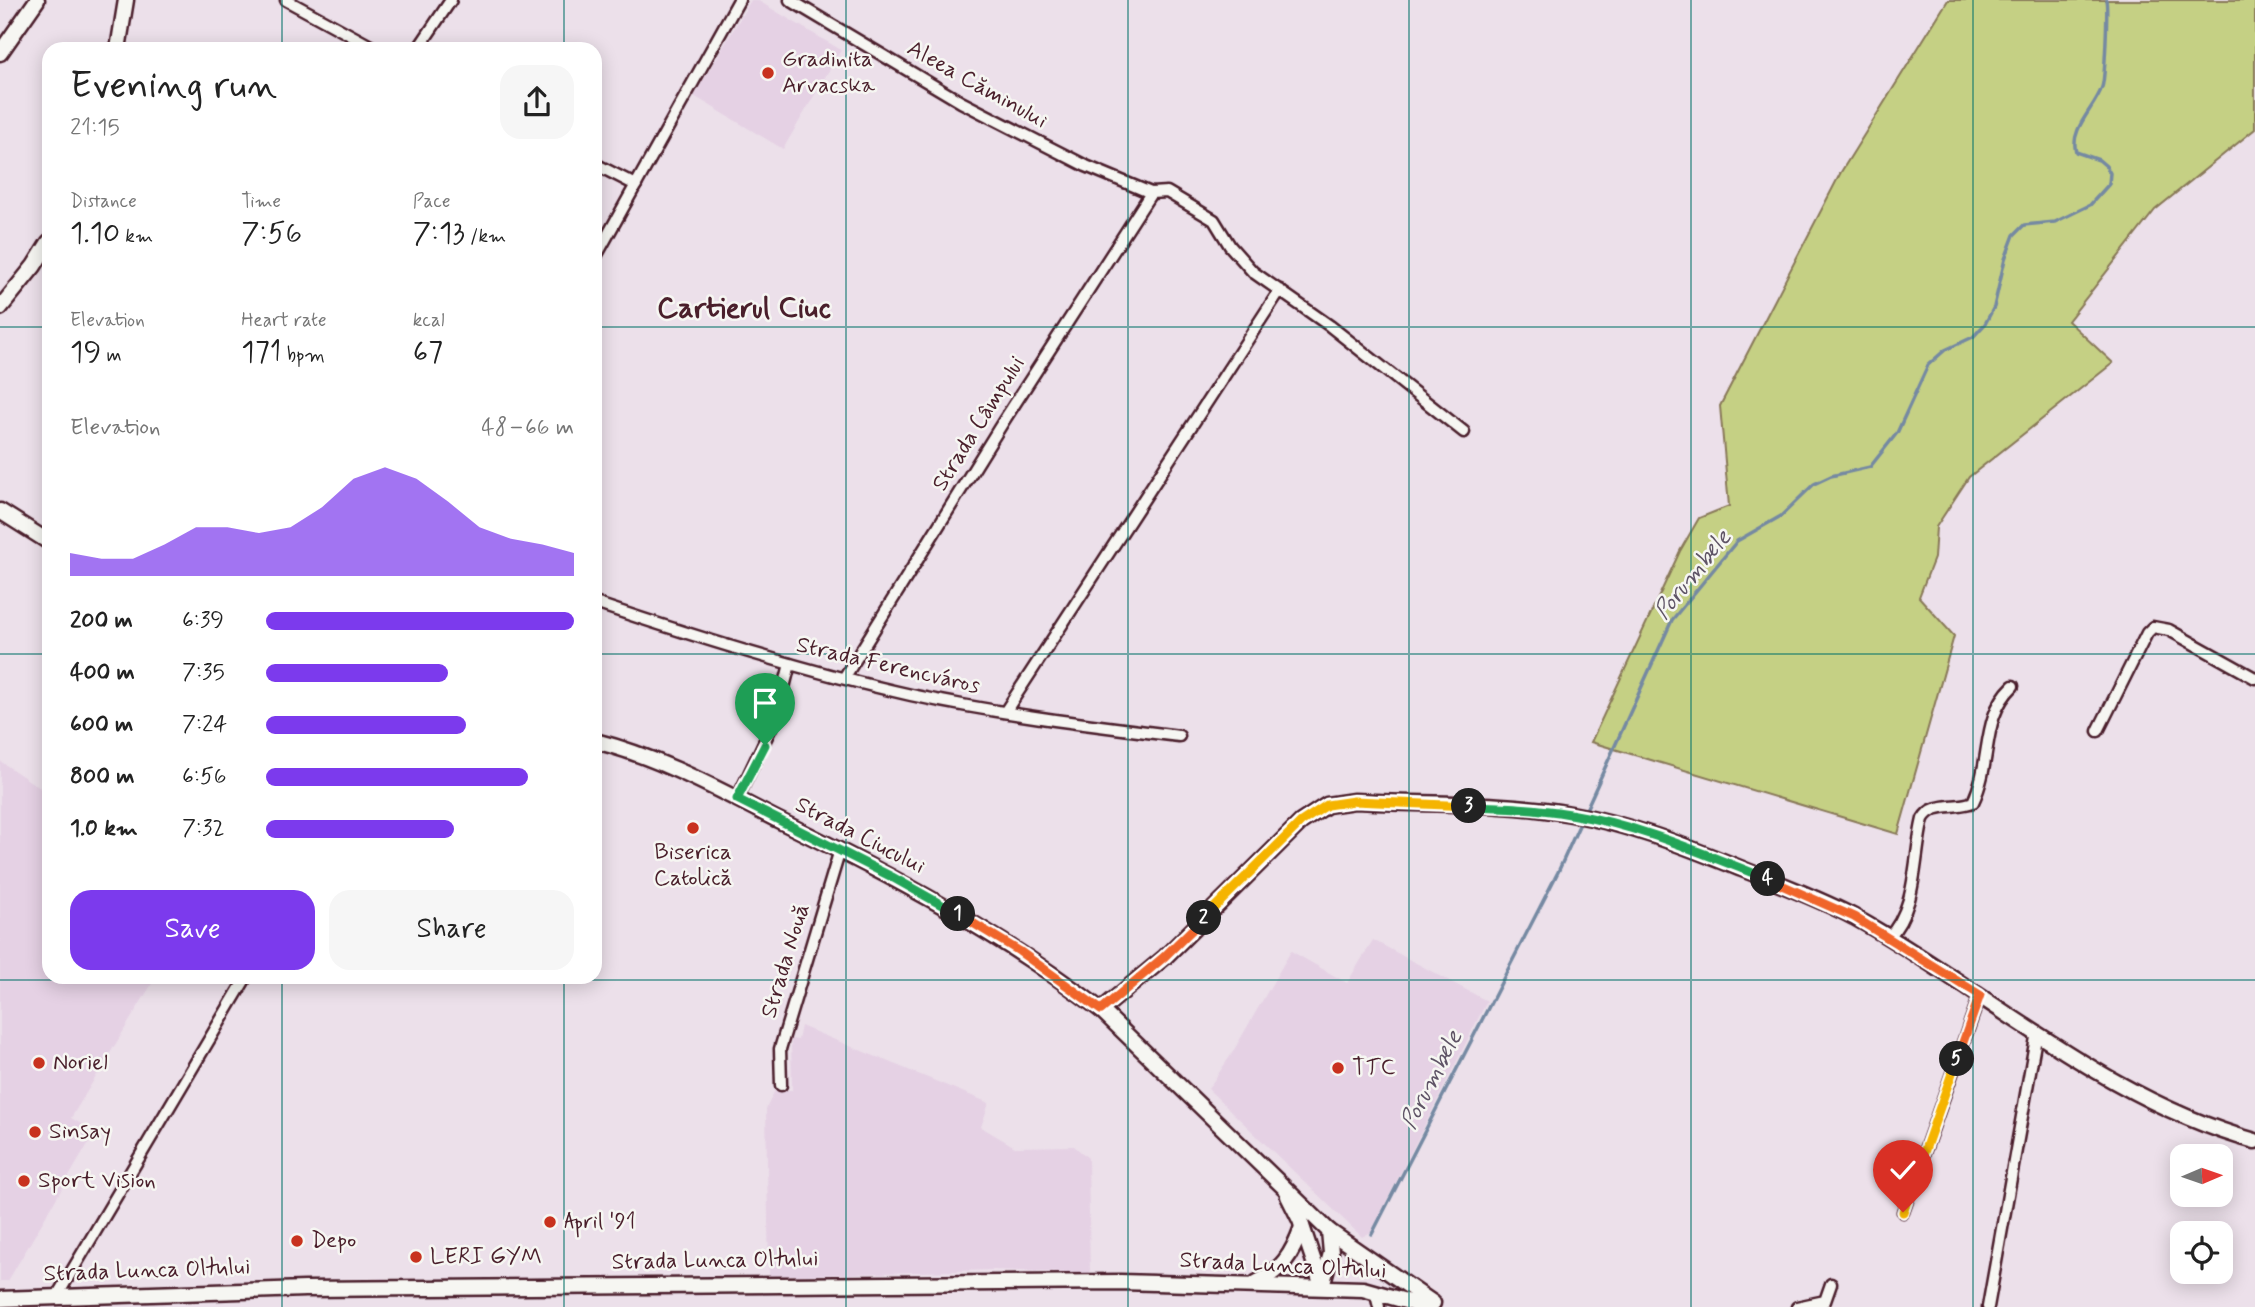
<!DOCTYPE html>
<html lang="en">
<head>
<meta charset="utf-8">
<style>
  :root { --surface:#fff; --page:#f6f6f6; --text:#222; --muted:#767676; --accent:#7c3aed }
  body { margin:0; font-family:Mynerve,sans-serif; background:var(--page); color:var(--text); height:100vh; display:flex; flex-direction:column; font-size:26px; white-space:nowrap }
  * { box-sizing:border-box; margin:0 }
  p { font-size:23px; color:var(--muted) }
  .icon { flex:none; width:38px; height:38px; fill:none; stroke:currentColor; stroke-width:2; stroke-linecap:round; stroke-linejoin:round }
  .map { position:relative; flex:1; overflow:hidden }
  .sheet { position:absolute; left:42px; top:42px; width:560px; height:942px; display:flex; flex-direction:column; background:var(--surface); border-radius:21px; box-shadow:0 4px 18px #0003 }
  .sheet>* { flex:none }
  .needle { width:46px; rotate:88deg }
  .buttons { position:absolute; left:2170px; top:1144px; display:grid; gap:14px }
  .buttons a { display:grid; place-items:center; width:63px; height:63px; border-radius:14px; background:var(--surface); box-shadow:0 4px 18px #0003; font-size:35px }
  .pin { position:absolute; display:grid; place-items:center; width:60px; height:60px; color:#fff; margin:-72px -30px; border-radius:50% 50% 50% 0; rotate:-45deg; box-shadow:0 0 7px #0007 }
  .pin .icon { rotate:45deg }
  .km { position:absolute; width:35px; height:35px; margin:-18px; border-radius:50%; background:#222; color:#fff; font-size:19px; line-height:35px; text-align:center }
  .round { display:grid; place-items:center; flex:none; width:74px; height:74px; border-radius:21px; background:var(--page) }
  .overview { display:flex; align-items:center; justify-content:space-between; height:119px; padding:0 28px }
  h1 { font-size:38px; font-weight:600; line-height:52px }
  .figures { display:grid; grid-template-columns:repeat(3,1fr); gap:10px; height:119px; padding:7px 28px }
  .figures div { display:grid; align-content:center }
  .figures b { font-size:30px; font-weight:600 }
  .figures small { font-size:19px; font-weight:400 }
  .figures p { font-size:19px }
  .chart { height:196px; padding:14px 28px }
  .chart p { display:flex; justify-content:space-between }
  .chart svg { width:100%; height:126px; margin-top:7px; fill:var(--accent); opacity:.7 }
  .primary-button { display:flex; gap:14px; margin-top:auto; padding:14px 28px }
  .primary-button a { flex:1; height:80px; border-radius:21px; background:var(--accent); color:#fff; font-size:28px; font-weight:600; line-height:80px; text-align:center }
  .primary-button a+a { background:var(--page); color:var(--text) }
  ul { padding:0 28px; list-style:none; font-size:23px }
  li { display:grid; grid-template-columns:112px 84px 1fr; align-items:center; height:52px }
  li i { height:18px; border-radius:9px; background:var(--accent) }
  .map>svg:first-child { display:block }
</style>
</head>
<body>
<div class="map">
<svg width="2255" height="1307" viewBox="0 0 2255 1307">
  <rect width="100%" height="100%" fill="#ece0ea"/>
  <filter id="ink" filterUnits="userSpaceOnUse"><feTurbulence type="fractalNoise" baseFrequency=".0143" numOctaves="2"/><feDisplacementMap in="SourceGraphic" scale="14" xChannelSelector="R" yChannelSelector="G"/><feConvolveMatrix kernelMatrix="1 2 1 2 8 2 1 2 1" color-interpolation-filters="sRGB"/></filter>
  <g filter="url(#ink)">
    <g fill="#e5d1e4">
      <polygon points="751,0 757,0 841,50 783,149 694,96"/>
      <polygon points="0,761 49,794 49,976 156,977 71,1118 95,1132 8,1281 0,1281"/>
      <polygon points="1373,940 1487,1001 1371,1232 1362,1237 1208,1089 1231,1055 1291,951 1347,983"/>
      <polygon points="801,1026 989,1103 981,1127 1015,1147 1074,1146 1088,1158 1090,1274 993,1270 769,1276 766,1109 775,1090 792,1090 791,1039 798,1040"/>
    </g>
    <polygon fill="#c5d084" stroke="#887858" stroke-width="2" points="1948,0 2255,0 2255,129 2155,210 2068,321 2113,363 1969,477 1936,527 1934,558 1919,597 1954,636 1898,834 1591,742 1680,551 1699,518 1729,506 1720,406 1841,172"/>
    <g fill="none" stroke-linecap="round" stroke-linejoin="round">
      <g stroke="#7489a2" stroke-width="3.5">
        <path d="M 1584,814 L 1672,620 L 1737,541 L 1781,516 L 1814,484 L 1831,476 L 1870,467 L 1897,433 L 1928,365 L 1945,350 L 1973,337 L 1985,324 L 1994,307 L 2005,259 L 2014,235 L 2024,225 L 2055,222 L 2090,205 L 2109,184 L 2110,173 L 2106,166 L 2099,160 L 2076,152 C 2069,129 2095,108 2102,87 C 2105,79 2108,7 2106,0"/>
        <polyline points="1372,1234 1558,872 1581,821"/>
      </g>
      <g stroke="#4a1f2b" stroke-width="15">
        <g id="street">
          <polyline points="286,0 376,49"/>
          <polyline points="790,0 961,102 1086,166 1151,193 1167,192 1214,220 1230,246 1253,272 1330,326 1464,432"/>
          <polyline points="418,49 451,0"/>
          <polyline points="595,164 636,185"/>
          <polyline points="595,258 739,0"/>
          <path d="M 595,603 C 699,638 804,671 911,695 C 1000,714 1090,725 1179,736"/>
          <polyline points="844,678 1003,422 1151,193"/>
          <polyline points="1005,712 1280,290"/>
          <polyline points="2098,731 2147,633 2153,627 2169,630 2255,678"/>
          <polyline points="737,799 777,715 790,664"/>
          <path d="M 1888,938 C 1918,907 1913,859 1923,819 C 1933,801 1957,809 1973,802 C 1993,760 1980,718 2013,686"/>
          <polyline points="781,1085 780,1049 840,850"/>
          <polyline points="1903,1212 1980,995"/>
          <polyline points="1375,1291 1379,1307"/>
          <polyline points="57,1296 247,976"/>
          <polyline points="1797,1307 1825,1301 1831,1284"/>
          <polyline points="1988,1307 2037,1032"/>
        </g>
      </g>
      <g stroke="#4a1f2b" stroke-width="19">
        <g id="secondary">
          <polyline points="118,49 126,0"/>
          <polyline points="0,53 37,0"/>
          <polyline points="0,308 34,266 49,242"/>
          <polyline points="0,511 49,542"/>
          <path d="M 595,741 C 659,757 717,789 776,819 C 889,874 1001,933 1101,1010 L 1329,1231 L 1331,1253 L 1322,1286"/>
          <path d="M 1101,1010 L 1165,957 L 1301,822 L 1327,805 L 1354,801 C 1426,805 1500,801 1571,814 C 1630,824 1687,847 1742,869 C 1780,884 1818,898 1854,917 C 1987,991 2106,1100 2255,1141"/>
          <polyline points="1288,1196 1300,1220 1322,1286"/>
        </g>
      </g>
      <g stroke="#4a1f2b" stroke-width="19">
        <g id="primary">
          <polyline points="1329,1231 1433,1303"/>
          <path d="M 1256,1283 C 1282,1270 1292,1255 1302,1227"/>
          <polyline points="0,1299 305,1289 1120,1282 1363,1289 1427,1307"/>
        </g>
      </g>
      <use href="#street" stroke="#f6f6f2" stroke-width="10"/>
      <use href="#secondary" stroke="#f6f6f2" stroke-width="14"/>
      <use href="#primary" stroke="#f6f6f2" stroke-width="14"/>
    </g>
  </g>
  <g fill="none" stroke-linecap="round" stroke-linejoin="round" filter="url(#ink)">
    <g stroke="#fff" stroke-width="14">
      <polyline id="split-1" points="765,745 737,799 892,877 958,914"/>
    </g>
    <g stroke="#fff" stroke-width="14">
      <polyline id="split-2" points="958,914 1019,951 1101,1010 1164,957 1204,918"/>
    </g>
    <g stroke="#fff" stroke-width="14">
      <polyline id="split-3" points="1204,918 1301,822 1327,805 1354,801 1469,806"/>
    </g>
    <g stroke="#fff" stroke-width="14">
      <path id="split-4" d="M 1469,806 C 1503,807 1537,808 1570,814 C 1639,825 1704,854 1768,879"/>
    </g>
    <g stroke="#fff" stroke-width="14">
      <polyline id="split-5" points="1768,879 1854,917 1980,995 1957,1059"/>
    </g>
    <g stroke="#fff" stroke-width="14">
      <polyline id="split-6" points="1903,1212 1957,1059"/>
    </g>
    <use href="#split-1" stroke="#22a559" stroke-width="9"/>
    <use href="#split-2" stroke="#f0652b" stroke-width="9"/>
    <use href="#split-3" stroke="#f5b400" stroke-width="9"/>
    <use href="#split-4" stroke="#22a559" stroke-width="9"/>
    <use href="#split-5" stroke="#f0652b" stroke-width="9"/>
    <use href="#split-6" stroke="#f5b400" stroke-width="9"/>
  </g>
  <path fill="none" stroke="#0f766e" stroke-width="2" stroke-opacity="0.55" d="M 282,0 L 282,49M 564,0 L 564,49M 846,0 L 846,1307M 1128,0 L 1128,1307M 1409,0 L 1409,1307M 1691,0 L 1691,1307M 1973,0 L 1973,1307M 0,327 L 49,327M 595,327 L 2255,327M 0,654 L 49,654M 595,654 L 2255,654M 282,976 L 282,1307M 564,976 L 564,1307M 0,980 L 2255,980"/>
  <g fill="#c8321e" stroke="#f6f6f2" stroke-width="2.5">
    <circle cx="768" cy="73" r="7"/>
    <circle cx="693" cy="828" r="7"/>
    <circle cx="39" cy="1063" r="7"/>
    <circle cx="1338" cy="1068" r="7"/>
    <circle cx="35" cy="1132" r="7"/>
    <circle cx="24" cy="1181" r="7"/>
    <circle cx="550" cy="1222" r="7"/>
    <circle cx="297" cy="1241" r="7"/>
    <circle cx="416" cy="1257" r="7"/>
  </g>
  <g text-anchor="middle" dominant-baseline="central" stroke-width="5" stroke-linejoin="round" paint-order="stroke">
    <g font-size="23" fill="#4a1f2b" stroke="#f6f6f2" text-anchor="start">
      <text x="782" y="60">Gradinita<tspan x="782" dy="26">Arvacska</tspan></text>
      <text x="693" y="853" text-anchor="middle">Biserica<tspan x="693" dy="26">Catolică</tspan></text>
      <text x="53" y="1063">Noriel</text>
      <text x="1352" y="1068">TTC</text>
      <text x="49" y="1132">Sinsay</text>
      <text x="38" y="1181">Sport Vision</text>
      <text x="564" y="1222">April '91</text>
      <text x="311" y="1241">Depo</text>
      <text x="430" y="1257">LERI GYM</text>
    </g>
    <g font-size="23" fill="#4a1f2b" stroke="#f6f6f2">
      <text transform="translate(977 85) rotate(29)">Aleea Căminului</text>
      <text transform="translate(979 424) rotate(-58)">Strada Câmpului</text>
      <text transform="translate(888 666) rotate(13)">Strada Ferencváros</text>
      <text transform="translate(860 836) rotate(27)">Strada Ciucului</text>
      <text transform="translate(786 961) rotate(-73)">Strada Nouă</text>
      <text transform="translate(715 1261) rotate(-1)">Strada Lunca Oltului</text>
      <text transform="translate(1283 1266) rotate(3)">Strada Lunca Oltului</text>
      <text transform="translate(147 1271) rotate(-2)">Strada Lunca Oltului</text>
    </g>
    <g font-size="24" font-style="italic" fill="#5f5466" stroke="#f6f6f2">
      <text transform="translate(1693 575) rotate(-51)">Porumbele</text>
      <text transform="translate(1432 1080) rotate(-63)">Porumbele</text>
    </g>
    <g font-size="30" font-weight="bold" fill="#4a1f2b" stroke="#f6f6f2">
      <text x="744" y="308">Cartierul Ciuc</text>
    </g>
  </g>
</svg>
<div class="buttons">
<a><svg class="needle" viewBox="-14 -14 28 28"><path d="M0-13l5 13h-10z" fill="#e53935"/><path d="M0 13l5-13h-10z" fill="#767676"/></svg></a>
<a><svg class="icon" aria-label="locate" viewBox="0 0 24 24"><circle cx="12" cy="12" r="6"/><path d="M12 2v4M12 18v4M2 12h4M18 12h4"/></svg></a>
</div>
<div class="pin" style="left:765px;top:745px;background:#1e9e55"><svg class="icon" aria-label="arrive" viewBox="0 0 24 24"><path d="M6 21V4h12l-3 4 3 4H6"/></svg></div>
<div class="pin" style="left:1903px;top:1212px;background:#d93025"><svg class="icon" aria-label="check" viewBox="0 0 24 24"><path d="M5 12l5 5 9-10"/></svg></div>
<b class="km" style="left:958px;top:914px">1</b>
<b class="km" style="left:1204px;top:918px">2</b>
<b class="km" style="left:1469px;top:806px">3</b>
<b class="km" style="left:1768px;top:879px">4</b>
<b class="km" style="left:1957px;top:1059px">5</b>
<section class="sheet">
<div class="overview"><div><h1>Evening run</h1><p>21:15</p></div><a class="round"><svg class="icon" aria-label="share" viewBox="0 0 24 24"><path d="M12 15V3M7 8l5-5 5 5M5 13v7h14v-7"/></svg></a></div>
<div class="figures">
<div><p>Distance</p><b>1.10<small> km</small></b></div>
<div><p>Time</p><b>7:56</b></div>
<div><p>Pace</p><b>7:13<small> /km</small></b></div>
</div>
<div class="figures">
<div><p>Elevation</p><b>19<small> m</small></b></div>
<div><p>Heart rate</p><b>171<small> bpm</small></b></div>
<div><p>kcal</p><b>67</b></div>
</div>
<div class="chart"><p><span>Elevation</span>48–66 m</p>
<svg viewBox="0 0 160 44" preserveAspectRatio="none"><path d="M0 44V36L10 38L20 38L30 33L40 27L50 27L60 29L70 27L80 20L90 10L100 6L110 10L120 18L130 27L140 31L150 33L160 36V44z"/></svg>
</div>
<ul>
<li><b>200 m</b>6:39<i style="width:100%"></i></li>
<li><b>400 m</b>7:35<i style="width:59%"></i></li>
<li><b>600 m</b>7:24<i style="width:65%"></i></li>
<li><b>800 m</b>6:56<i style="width:85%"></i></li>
<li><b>1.0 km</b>7:32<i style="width:61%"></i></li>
</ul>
<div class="primary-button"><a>Save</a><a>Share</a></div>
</section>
</div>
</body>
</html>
